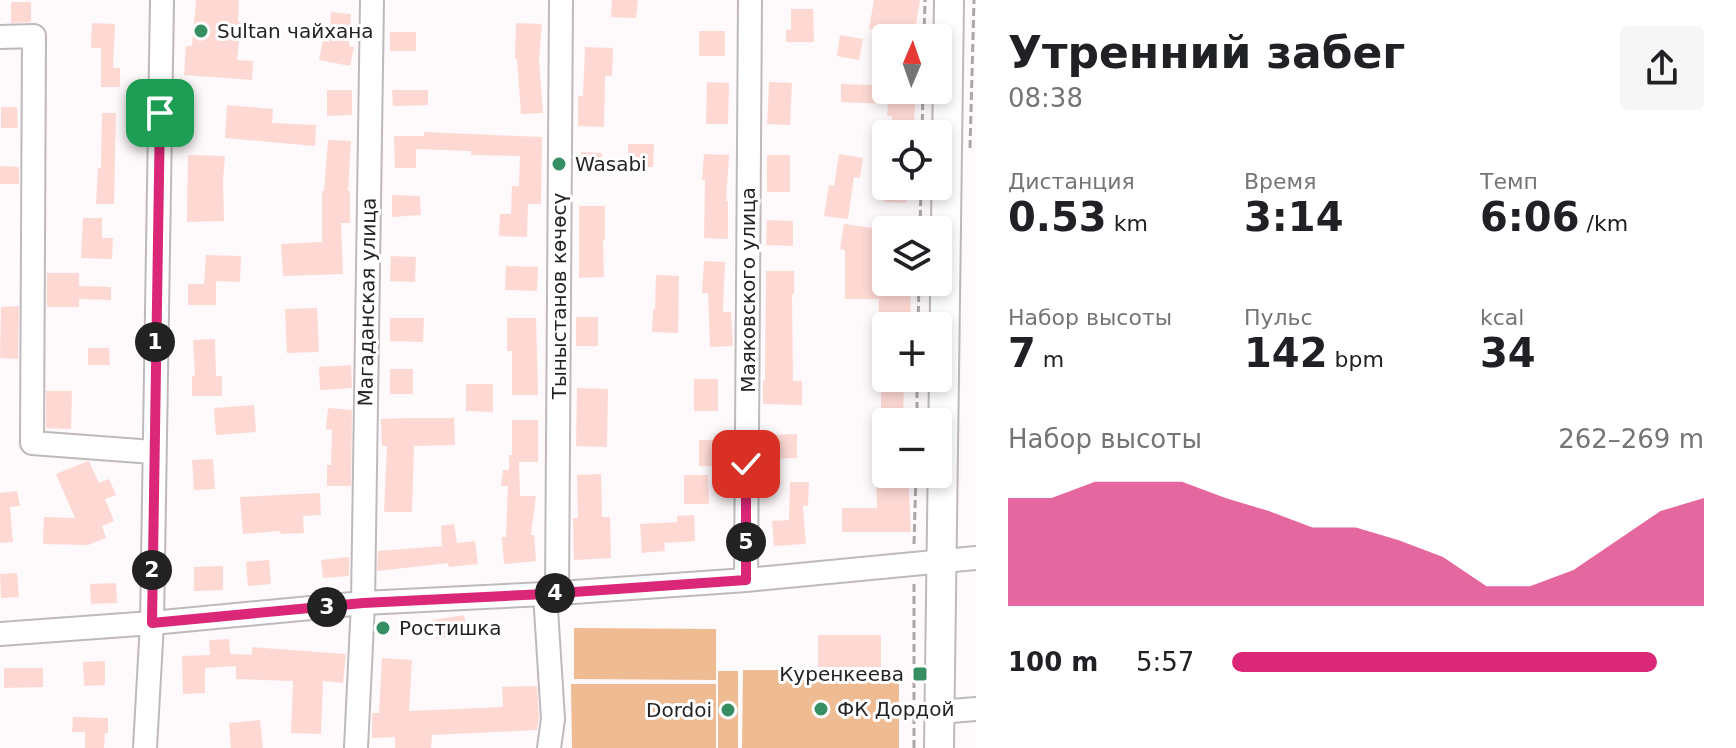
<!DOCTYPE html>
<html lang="ru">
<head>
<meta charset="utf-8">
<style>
  :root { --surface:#fff; --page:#f6f6f6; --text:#202124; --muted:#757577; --accent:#db2777 }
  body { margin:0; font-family:"DejaVu Sans",sans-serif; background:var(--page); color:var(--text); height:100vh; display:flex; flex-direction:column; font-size:30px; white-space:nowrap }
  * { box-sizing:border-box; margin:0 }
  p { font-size:26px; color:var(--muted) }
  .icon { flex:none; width:44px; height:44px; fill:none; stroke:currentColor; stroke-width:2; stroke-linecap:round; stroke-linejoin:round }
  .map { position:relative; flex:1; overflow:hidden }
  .details { display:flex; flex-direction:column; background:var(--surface); width:760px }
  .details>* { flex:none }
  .needle { width:52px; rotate:2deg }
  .fabs { position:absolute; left:872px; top:24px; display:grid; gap:16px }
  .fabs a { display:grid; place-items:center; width:80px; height:80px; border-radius:8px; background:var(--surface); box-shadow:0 4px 12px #0003; font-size:40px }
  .pin { position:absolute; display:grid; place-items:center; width:68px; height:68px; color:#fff; margin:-34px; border-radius:16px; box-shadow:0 4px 12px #0006 }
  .km { position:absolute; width:40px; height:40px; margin:-20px; border-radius:50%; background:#222; color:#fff; font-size:22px; line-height:40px; text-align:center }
  .round { display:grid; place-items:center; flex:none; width:84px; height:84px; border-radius:8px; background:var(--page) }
  .head { display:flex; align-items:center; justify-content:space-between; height:136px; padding:0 32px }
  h1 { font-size:44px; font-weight:700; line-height:60px }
  .metrics { display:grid; grid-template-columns:repeat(3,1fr); gap:12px; height:136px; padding:8px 32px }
  .metrics div { display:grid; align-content:center }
  .metrics b { font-size:40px; font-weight:700 }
  .metrics small { font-size:22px; font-weight:400 }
  .metrics p { font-size:22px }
  .chart { height:224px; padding:16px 32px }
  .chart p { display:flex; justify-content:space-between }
  .chart svg { width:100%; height:144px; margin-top:8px; fill:var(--accent); opacity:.7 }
  ul { padding:0 32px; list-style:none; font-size:26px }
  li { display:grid; grid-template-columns:128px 96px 1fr; align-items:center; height:60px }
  li i { height:20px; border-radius:10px; background:var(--accent) }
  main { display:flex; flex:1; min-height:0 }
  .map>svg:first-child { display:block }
</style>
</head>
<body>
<main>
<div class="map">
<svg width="976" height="748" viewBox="0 0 976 748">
  <rect width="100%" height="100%" fill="#fef9fb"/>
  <g fill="#efbb93">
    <polygon points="574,628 716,629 716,680 574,679"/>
    <polygon points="743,670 899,670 899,748 742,748"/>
    <rect x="718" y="671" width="20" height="77"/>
    <polygon points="571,684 716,684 716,748 572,748"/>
  </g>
  <g fill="#fed9d4">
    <polygon points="196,0 239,0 238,22 241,22 237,60 253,61 252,80 184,75 186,46 192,46"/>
    <polygon points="612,0 638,0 636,18 611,17"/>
    <polygon points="874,0 920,0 914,36 869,29"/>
    <polygon points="11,2 31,2 31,22 11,23"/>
    <polygon points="791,9 813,9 814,42 786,42 786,30 791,30"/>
    <polygon points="331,12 351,14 349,46 354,47 350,66 319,60 323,41 329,42"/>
    <polygon points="92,23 115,24 113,68 120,68 120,87 101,87 101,48 91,48"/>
    <polygon points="516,23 542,24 539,60 543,113 521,114 517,59 515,59"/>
    <rect x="699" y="31" width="26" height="25"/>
    <rect x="390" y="32" width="26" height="19"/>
    <polygon points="840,35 863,39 859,60 837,56"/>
    <polygon points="585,47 613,48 612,76 605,76 604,127 578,126 578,96 583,96"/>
    <polygon points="707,82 729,83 728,124 706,124"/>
    <polygon points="769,82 792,83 790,125 767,124"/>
    <polygon points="841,84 872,85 872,89 916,93 913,134 890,134 892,116 887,116 888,104 841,102"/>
    <polygon points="327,90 352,90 352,115 327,116"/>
    <polygon points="392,90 428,90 428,105 393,106"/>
    <polygon points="227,105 273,109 272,123 316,125 315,146 225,138"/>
    <polygon points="1,107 17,107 18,128 1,128"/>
    <polygon points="102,113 116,113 114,204 96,204 98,168 101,168"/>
    <polygon points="424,132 542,137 541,204 528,204 527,237 499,236 500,214 511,214 512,186 519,186 520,156 471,155 471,151 416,149 416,168 395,168 394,136 424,136"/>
    <polygon points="328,140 351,141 348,191 350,191 350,223 341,223 343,274 283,276 281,244 322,242 322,191 324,191"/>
    <polygon points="628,144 654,144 653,167 628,167"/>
    <polygon points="581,152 602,153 601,173 580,172"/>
    <polygon points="704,154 729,155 726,201 728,201 728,239 704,238 705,180 702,180"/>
    <polygon points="839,154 863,158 860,178 854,177 848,219 824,216 829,185 834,186"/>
    <polygon points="188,155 225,156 223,181 224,221 187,222"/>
    <rect x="767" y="155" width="23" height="37"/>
    <polygon points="0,166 19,167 19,184 0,184"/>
    <polygon points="885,186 907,186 906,203 884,202"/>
    <polygon points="392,195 420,196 421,215 392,217"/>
    <polygon points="579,206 605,206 605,240 603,240 604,277 579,278"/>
    <polygon points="83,218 102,218 102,238 113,238 112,259 81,258"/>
    <polygon points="767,220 793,221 793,246 766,245"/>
    <polygon points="844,224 886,230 886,282 911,282 910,326 878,326 879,299 845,299 845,250 840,249"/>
    <polygon points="206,255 241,256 240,282 216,281 216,305 188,305 188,284 204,284"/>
    <polygon points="391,256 416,257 415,282 390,281"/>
    <polygon points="704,261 725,262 723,312 731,312 733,346 710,347 708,293 702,293"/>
    <polygon points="506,266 538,267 537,291 505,290"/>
    <polygon points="766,271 794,271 794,294 792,294 793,381 802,381 802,405 763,404 763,380 765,380"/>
    <polygon points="47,273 79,273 79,286 111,287 111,300 79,299 79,307 47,307"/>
    <polygon points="656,275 679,276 678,333 652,332 653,310 655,310"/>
    <polygon points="19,306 18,359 0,358 1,307"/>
    <polygon points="317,308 319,352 287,353 285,309"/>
    <rect x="576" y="317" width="22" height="29"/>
    <polygon points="390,318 424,318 423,342 390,341"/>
    <polygon points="507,318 536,318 538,395 512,395 512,351 507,351"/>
    <polygon points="215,339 216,376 222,376 222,396 192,396 192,376 195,376 193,340"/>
    <polygon points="88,348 109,348 110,365 88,365"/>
    <polygon points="351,365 352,388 320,390 319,367"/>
    <rect x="390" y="369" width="23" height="25"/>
    <polygon points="881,378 904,378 903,422 881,422"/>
    <rect x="694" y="379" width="24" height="32"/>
    <polygon points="466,384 493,384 493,412 466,411"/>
    <polygon points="577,388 608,389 607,447 576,446"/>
    <polygon points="46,391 72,391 71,429 46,428"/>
    <polygon points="254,405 256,432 216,435 214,408"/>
    <polygon points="328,408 352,410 351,486 327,486 327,465 331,465 332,430 326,429"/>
    <polygon points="408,418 454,418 455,445 414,446 412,512 384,512 387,446 382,446 381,419"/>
    <polygon points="512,420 538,420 538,462 519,462 520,496 536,496 531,535 534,535 536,561 504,564 502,537 506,537 508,486 501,486 503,470 509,470 509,455 512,455"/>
    <polygon points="797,434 797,458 766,459 765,435"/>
    <polygon points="699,440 724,440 724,467 699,466"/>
    <polygon points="213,459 215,489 194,490 192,460"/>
    <polygon points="88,461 89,461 99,483 109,479 116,495 105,499 114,521 102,526 106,538 88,545 43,544 44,517 75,518 56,474"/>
    <polygon points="601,474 602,517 610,517 611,558 574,560 573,518 578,518 577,475"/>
    <polygon points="876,474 908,474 911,532 842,532 842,508 877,508"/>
    <polygon points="684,475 708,475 709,504 684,504"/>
    <polygon points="790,482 809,482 808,506 803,506 806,544 774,546 772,521 789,520"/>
    <polygon points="17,491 20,506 10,507 13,542 0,543 0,493"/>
    <polygon points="320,493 321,515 303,516 304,533 281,534 280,531 243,534 240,497"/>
    <polygon points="694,515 695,541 664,543 665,551 642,553 640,524 677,522 677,516"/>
    <polygon points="454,524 457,543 475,541 478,564 449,567 448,563 377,571 378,551 442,546 441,526"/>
    <polygon points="349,557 349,576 323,578 321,560"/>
    <polygon points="269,560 271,584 248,586 246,562"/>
    <polygon points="223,566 223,590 194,591 194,567"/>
    <polygon points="17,573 19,597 1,598 0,574"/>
    <polygon points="116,583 117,603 91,604 90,584"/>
    <polygon points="464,615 468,634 436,639 433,620"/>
    <rect x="818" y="635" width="63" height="32"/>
    <polygon points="229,639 230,654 252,655 252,647 346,654 343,683 323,681 321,734 291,733 293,681 236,679 236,666 205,668 205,693 183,694 182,656 210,655 209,640"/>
    <polygon points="382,658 412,660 409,711 503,707 502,687 537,686 539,718 537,730 432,735 431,748 395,748 395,737 372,738 372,713 379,713"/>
    <polygon points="105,661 105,685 84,686 83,662"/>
    <polygon points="4,668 43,668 43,687 4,688"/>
    <polygon points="73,717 108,718 108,733 105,733 104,748 85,748 85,732 72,732"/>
    <polygon points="260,720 263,748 231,748 229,723"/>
  </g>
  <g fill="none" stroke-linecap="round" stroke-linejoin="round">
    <g stroke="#bfb9bb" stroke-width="26">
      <g id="minor">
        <polyline points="0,37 34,36 32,443 153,452"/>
        <polyline points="746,580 750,0"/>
        <polyline points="557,593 561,0"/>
        <polyline points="545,594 553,719 549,748"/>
        <polyline points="0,634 152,623 363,603 545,594 746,580 976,558"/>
        <polyline points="939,712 976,709"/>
        <polyline points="145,748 152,623 162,0"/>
        <polyline points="356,748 363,603 372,0"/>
      </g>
    </g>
    <g stroke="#bfb9bb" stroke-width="32">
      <polyline id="major" points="939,748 949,0"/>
    </g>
    <g stroke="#aba6a8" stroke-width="3" stroke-dasharray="8 4" stroke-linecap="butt">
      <polyline points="924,38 925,0"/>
      <polyline points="922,134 923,90"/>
      <polyline points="970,148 974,0"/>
      <polyline points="920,230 921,186"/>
      <polyline points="918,326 919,282"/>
      <polyline points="917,422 917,378"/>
      <polyline points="914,544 916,474"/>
      <polyline points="914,748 914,584"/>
    </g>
    <use href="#minor" stroke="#fff" stroke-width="22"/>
    <use href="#major" stroke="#fff" stroke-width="28"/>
  </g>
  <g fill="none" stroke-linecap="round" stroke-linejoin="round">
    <g stroke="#fff" stroke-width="16">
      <polyline id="route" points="160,113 152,623 363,603 545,594 746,580 746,464"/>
    </g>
    <use href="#route" stroke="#db2777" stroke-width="10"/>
  </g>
  <g fill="#368e63" stroke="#fff" stroke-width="3">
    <circle cx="201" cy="31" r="8"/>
    <circle cx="559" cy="164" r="8"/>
    <circle cx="383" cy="628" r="8"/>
    <rect x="912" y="666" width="16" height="16" rx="4"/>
    <circle cx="821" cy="709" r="8"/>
    <circle cx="728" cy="710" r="8"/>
  </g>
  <g text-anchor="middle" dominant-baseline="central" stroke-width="6" stroke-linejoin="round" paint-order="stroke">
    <g font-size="20" fill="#262324" stroke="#fff" text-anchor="start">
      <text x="217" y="31">Sultan чайхана</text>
      <text x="575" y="164">Wasabi</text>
      <text x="399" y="628">Ростишка</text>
      <text x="904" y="674" text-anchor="end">Куренкеева</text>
      <text x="837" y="709">ФК Дордой</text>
      <text x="712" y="710" text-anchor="end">Dordoi</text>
    </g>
    <g font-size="20" fill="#262324" stroke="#fff">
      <text transform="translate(748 290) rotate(-90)">Маяковского улица</text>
      <text transform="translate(559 296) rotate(-90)">Тыныстанов көчөсү</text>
      <text transform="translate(367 302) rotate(-89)">Магаданская улица</text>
    </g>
  </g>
</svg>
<div class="fabs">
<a><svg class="needle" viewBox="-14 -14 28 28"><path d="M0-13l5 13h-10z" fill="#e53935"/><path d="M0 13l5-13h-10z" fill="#757577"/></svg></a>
<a><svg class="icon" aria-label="locate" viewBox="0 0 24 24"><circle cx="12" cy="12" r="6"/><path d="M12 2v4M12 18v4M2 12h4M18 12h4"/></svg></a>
<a><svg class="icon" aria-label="layers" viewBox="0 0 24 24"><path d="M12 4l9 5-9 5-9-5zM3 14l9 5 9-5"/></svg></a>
<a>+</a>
<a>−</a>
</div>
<div class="pin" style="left:160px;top:113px;background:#1e9e55"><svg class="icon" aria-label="arrive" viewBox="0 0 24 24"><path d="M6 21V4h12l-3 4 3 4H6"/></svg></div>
<div class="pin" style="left:746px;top:464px;background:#d93025"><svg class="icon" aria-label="check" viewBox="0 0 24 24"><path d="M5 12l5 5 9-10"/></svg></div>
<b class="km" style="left:155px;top:342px">1</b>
<b class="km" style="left:152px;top:570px">2</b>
<b class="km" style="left:327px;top:607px">3</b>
<b class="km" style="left:555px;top:593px">4</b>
<b class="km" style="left:746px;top:542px">5</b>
</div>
<section class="details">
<div class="head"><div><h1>Утренний забег</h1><p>08:38</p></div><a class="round"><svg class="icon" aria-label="share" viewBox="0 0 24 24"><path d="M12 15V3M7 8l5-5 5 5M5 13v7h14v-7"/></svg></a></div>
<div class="metrics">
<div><p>Дистанция</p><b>0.53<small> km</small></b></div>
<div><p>Время</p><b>3:14</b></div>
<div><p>Темп</p><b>6:06<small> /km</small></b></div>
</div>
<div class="metrics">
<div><p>Набор высоты</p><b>7<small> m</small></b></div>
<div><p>Пульс</p><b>142<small> bpm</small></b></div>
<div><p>kcal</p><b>34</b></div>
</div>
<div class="chart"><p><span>Набор высоты</span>262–269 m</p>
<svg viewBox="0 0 160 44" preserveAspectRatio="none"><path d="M0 44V11L10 11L20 6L30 6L40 6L50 11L60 15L70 20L80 20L90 24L100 29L110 38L120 38L130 33L140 24L150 15L160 11V44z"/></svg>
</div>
<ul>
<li><b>100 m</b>5:57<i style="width:90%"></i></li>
</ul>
</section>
</main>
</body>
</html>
